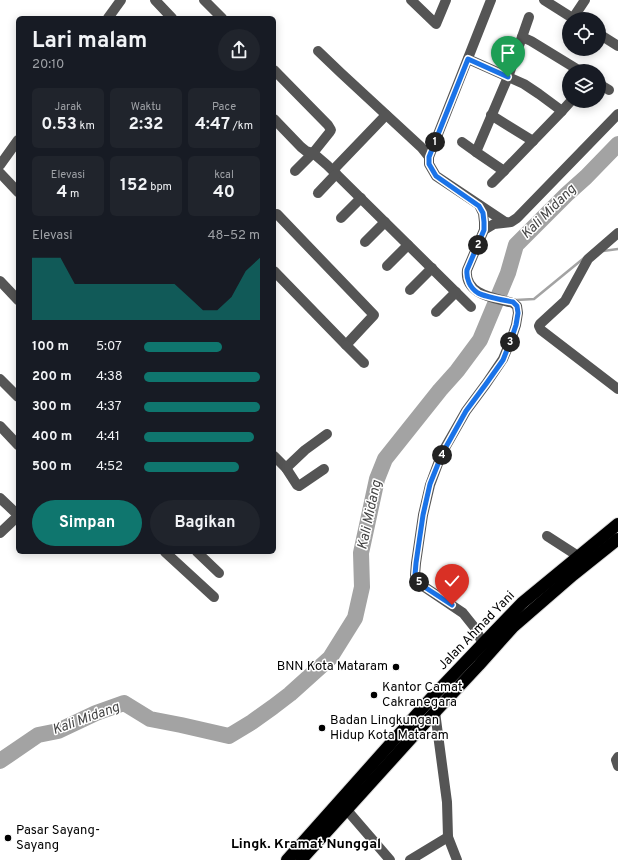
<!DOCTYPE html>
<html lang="id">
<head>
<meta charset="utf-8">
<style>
  :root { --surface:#171b24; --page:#20242c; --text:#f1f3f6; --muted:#9ea1a6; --accent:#0f766e }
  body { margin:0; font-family:Overpass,sans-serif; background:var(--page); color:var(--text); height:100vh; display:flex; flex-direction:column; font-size:15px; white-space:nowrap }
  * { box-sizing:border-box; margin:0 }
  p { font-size:13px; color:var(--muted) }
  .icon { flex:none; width:22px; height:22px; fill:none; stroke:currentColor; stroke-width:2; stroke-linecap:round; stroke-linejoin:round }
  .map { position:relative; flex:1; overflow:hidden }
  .drawer { position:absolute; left:16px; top:16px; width:260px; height:538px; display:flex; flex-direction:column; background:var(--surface); border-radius:6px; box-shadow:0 2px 10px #0003 }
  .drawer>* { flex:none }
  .controls { position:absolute; left:562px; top:12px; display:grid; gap:8px }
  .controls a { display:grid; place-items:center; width:44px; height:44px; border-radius:50%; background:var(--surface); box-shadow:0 2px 10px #0003; font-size:20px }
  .pin { position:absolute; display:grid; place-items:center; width:34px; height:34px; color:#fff; margin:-41px -17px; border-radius:50% 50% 50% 0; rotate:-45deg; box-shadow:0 0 4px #0007 }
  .pin .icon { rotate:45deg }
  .km { position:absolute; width:20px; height:20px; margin:-10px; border-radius:50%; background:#222; color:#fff; font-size:11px; line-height:20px; text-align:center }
  .round { display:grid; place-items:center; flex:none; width:42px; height:42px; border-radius:21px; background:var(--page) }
  .summary { display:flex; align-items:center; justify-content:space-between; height:68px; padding:0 16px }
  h1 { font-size:22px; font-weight:700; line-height:30px }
  .metrics { display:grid; grid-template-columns:repeat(3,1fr); gap:6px; height:68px; padding:4px 16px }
  .metrics div { display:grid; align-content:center; border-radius:6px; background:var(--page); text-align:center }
  .metrics b { font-size:17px; font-weight:700 }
  .metrics small { font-size:11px; font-weight:400 }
  .metrics p { font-size:11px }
  .chart { height:112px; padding:8px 16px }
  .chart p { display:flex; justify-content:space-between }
  .chart svg { width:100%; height:72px; margin-top:4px; fill:var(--accent); opacity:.7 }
  .primary-button { display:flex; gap:8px; margin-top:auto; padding:8px 16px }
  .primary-button a { flex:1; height:46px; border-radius:24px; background:var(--accent); color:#fff; font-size:16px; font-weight:700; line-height:46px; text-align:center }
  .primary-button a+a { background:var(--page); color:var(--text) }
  ul { padding:0 16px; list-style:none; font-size:13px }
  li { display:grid; grid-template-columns:64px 48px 1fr; align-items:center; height:30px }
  li i { height:10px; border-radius:5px; background:var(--accent) }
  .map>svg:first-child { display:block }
</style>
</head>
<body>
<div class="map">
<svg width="618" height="860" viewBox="0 0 618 860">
  <rect width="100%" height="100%" fill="#fff"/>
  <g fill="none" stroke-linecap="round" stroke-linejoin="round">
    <g stroke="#a3a3a3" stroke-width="2.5">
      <polyline points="603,251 618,249"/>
      <polyline points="516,300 534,299 584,258"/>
    </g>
    <polyline stroke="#a3a3a3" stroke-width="16" points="0,761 38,735 58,731 96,713 124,703 150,719 181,725 229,736 252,722 273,707 290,694 330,658 355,618 362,587 361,553 377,479 385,459 440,390 457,371 480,340 508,273 516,245 567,194 586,177 618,144"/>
    <g stroke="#dbdbdb" stroke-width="14">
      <g id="highway">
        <polyline points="287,860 433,696 495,631 522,603 618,524"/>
        <polyline points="301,860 435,712 479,665 513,627 573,575 618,539"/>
      </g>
    </g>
    <g stroke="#555" stroke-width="10">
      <polyline points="155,0 172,18"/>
      <polyline points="204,0 222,18"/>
      <polyline points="411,0 436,24 446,0"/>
      <polyline points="491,0 429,157 429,164 436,176 505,222"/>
      <polyline points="544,0 574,19"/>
      <polyline points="108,18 121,0"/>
      <polyline points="573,18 585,0"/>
      <polyline points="599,34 618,46"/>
      <polyline points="522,37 529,17"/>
      <polyline points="318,51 341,73 421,147 429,157"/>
      <polyline points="468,59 524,84 539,94 562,111 571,101"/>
      <polyline points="274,70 328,125 331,130 329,133 313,153 295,171"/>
      <polyline points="599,84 609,90"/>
      <polyline points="562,111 504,171 476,152 508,77 522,37 531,41 580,71"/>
      <polyline points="491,115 533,141"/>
      <polyline points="274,119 301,147 306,151 313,153 327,165 471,307"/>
      <polyline points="462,142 476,152"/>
      <polyline points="0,165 18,140"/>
      <polyline points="336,167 386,115"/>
      <polyline points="0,173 18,192"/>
      <polyline points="492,183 504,171"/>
      <polyline points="318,193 336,174"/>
      <path d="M 479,205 L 483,213 L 484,222 L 484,230 L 467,270 C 464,295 495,298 513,303 L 517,306 L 518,313 L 516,325 L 511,340 L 503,359 L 486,384 L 466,411 L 442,453 L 430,485 L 423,515 L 416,563 L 415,575 L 418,581 L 423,586 L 463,613 L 475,628 L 483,644"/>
      <polyline points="341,218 361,198"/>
      <polyline points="484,230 494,224 511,222 517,218 618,114"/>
      <polyline points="618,233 588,259 565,301 540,324 539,326 541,330 618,389"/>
      <polyline points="365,242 385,222"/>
      <polyline points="387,266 408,245"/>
      <polyline points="274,271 346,345 374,315 277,214"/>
      <polyline points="0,281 18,300"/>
      <polyline points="410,290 432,268"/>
      <polyline points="436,312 456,292"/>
      <polyline points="346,345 364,363"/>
      <polyline points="0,379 18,397"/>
      <polyline points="0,426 18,445"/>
      <polyline points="274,456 286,468 297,485 299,486 324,469"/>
      <polyline points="286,468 305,450 327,434"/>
      <polyline points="0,498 18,515"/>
      <polyline points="0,533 18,516"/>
      <polyline points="547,536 578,556"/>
      <polyline points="165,552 214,597"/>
      <polyline points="197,552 219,573"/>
      <polyline points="435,712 447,802 448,837 457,860"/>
      <polyline points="618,757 616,760 618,766"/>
      <polyline points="346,809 390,860"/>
      <polyline points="410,860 448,837"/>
    </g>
    <use href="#highway" stroke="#000" stroke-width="12"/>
  </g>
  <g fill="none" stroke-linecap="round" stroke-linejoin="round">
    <g stroke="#fff" stroke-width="8">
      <path id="route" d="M 452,605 L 423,586 L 418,581 L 415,575 L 416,563 L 423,515 L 430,484 L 442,454 L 466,411 L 486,384 L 503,360 L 511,340 L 516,325 L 518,313 L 517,306 L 513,302 C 504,300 485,297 478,293 C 470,288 466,279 467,270 L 484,230 L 484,222 L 483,213 L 479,206 L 436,176 L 429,164 L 429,157 L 468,59 L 508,77"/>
    </g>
    <use href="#route" stroke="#1a73e8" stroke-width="5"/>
  </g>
  <g fill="#000" stroke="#fff" stroke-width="1.5">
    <circle cx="396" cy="667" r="4"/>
    <circle cx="374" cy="695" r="4"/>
    <circle cx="322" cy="728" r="4"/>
    <circle cx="8" cy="838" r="4"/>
  </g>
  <g text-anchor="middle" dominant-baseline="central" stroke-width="3" stroke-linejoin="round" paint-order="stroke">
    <g font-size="13" fill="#000" stroke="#fff">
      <text transform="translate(477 631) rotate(-46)">Jalan Ahmad Yani</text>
    </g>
    <g font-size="13" fill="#000" stroke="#fff" text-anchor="start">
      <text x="388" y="667" text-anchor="end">BNN Kota Mataram</text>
      <text x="382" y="688">Kantor Camat<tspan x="382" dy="15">Cakranegara</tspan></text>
      <text x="330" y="721">Badan Lingkungan<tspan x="330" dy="15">Hidup Kota Mataram</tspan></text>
      <text x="16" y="831">Pasar Sayang-<tspan x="16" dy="15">Sayang</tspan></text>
    </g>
    <g font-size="14" font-style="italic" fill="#444" stroke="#fff">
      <text transform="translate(549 212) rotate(-45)">Kali Midang</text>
      <text transform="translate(370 515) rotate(-78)">Kali Midang</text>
      <text transform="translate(86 719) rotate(-20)">Kali Midang</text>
    </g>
    <g font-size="14" font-weight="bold" fill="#000" stroke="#fff">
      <text x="306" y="844">Lingk. Kramat Nunggal</text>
    </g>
  </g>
</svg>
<div class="controls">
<a><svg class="icon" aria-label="locate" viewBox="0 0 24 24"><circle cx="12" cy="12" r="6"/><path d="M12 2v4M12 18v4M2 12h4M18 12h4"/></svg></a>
<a><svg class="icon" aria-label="layers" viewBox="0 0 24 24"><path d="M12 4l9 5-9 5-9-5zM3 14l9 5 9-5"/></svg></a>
</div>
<div class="pin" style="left:508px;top:77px;background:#1e9e55"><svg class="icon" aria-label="arrive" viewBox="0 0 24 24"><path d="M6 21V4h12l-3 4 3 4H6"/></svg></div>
<div class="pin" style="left:452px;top:605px;background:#d93025"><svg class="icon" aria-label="check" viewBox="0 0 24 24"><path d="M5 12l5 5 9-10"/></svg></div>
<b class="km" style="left:435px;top:142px">1</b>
<b class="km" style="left:478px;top:245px">2</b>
<b class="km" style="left:510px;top:342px">3</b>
<b class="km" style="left:442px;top:455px">4</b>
<b class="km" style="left:419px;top:582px">5</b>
<section class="drawer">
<div class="summary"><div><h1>Lari malam</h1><p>20:10</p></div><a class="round"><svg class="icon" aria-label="share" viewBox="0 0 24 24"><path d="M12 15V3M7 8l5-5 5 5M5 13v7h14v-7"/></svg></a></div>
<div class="metrics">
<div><p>Jarak</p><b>0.53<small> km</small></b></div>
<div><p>Waktu</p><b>2:32</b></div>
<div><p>Pace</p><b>4:47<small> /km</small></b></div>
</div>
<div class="metrics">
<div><p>Elevasi</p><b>4<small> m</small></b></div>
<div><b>152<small> bpm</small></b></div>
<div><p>kcal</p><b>40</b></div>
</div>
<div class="chart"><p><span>Elevasi</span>48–52 m</p>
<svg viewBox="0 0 160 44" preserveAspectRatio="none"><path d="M0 44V6L10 6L20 6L30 22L40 22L50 22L60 22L70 22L80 22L90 22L100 22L110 30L120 38L130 38L140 30L150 14L160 6V44z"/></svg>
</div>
<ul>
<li><b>100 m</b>5:07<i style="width:67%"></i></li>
<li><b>200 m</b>4:38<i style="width:100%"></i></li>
<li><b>300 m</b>4:37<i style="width:100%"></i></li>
<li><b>400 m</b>4:41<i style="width:95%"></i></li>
<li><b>500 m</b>4:52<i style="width:82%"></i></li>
</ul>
<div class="primary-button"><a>Simpan</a><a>Bagikan</a></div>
</section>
</div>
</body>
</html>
